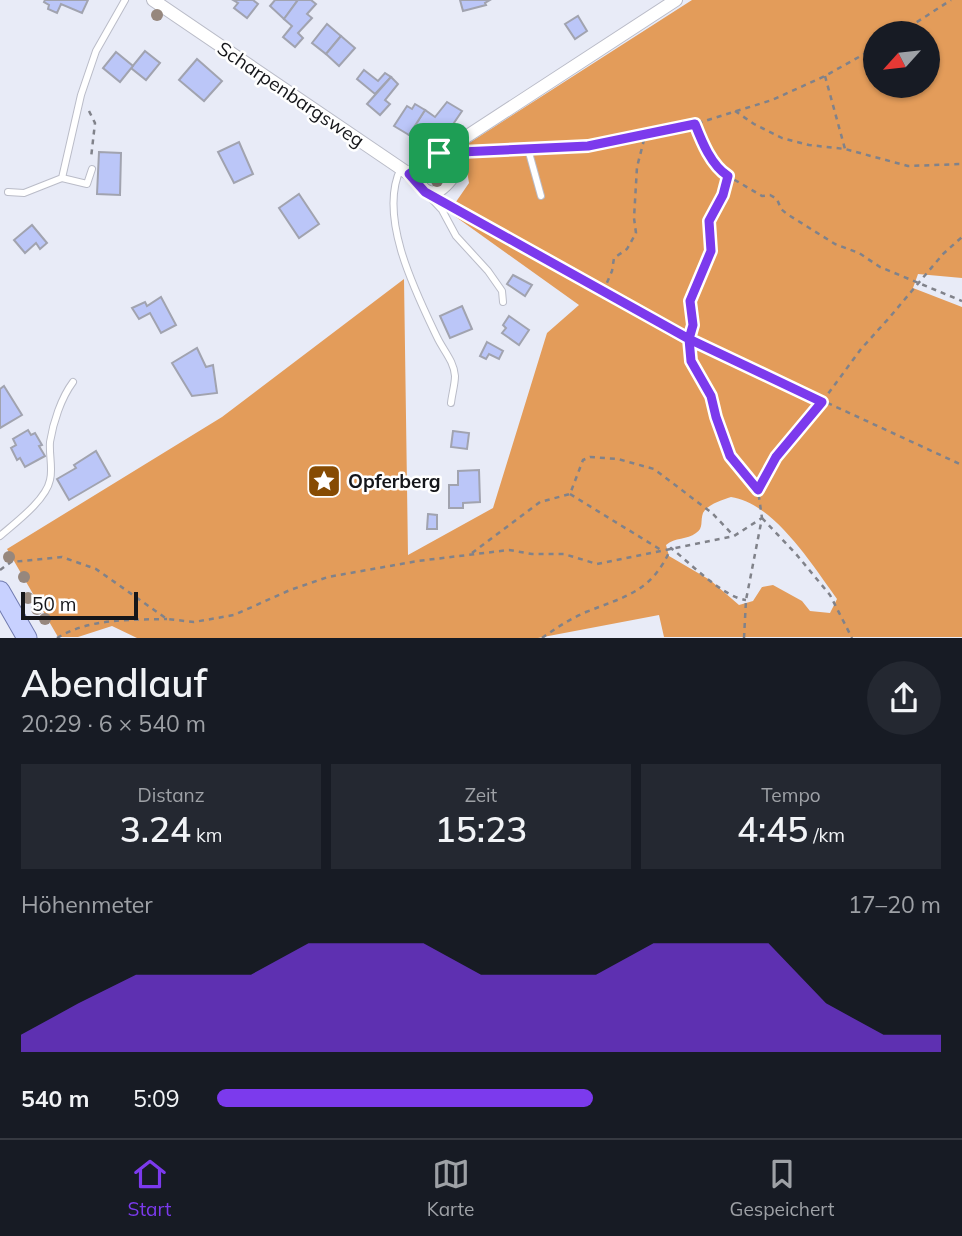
<!DOCTYPE html>
<html lang="de">
<head>
<meta charset="utf-8">
<style>
  :root { --surface:#171b24; --page:#242831; --text:#f1f3f6; --muted:#9ea1a6; --line:#363941; --accent:#7c3aed }
  body { margin:0; font-family:Mulish,sans-serif; background:var(--page); color:var(--text); height:100vh; display:flex; flex-direction:column; font-size:26px; white-space:nowrap }
  * { box-sizing:border-box; margin:0 }
  p { font-size:23px; color:var(--muted) }
  .icon { flex:none; width:38px; height:38px; fill:none; stroke:currentColor; stroke-width:2; stroke-linecap:round; stroke-linejoin:round }
  .map { position:relative; height:638px; overflow:hidden }
  .details { display:flex; flex-direction:column; background:var(--surface); flex:1 }
  .details>* { flex:none }
  .needle { width:46px; rotate:243deg }
  .fabs { position:absolute; left:863px; top:21px; display:grid; gap:14px }
  .fabs a { display:grid; place-items:center; width:77px; height:77px; border-radius:50%; background:var(--surface); box-shadow:0 2px 5px #0004; font-size:35px }
  .scale { position:absolute; left:21px; bottom:18px; width:117px; box-sizing:border-box; padding-left:7px; border:4px solid #15161a; border-top:0; font-size:19px; line-height:24px; white-space:nowrap; color:#15161a; -webkit-text-stroke:5px #fff; paint-order:stroke }
  .pin { position:absolute; display:grid; place-items:center; width:60px; height:60px; color:#fff; margin:-30px; border-radius:14px; box-shadow:0 4px 10px #0006 }
  .round { display:grid; place-items:center; flex:none; width:74px; height:74px; border-radius:37px; background:var(--page) }
  .head { display:flex; align-items:center; justify-content:space-between; height:119px; padding:0 21px }
  h1 { font-size:38px; font-weight:600; line-height:52px }
  .figures { display:grid; grid-template-columns:repeat(3,1fr); gap:10px; height:119px; padding:7px 21px }
  .figures div { display:grid; align-content:center; border-radius:0px; background:var(--page); text-align:center }
  .figures b { font-size:35px; font-weight:600 }
  .figures small { font-size:19px; font-weight:400 }
  .figures p { font-size:19px }
  .chart { height:196px; padding:14px 21px }
  .chart p { display:flex; justify-content:space-between }
  .chart svg { width:100%; height:126px; margin-top:7px; fill:var(--accent); opacity:.7 }
  ul { padding:0 21px; list-style:none; font-size:23px }
  li { display:grid; grid-template-columns:112px 84px 1fr; align-items:center; height:52px }
  li i { height:18px; border-radius:9px; background:var(--accent) }
  .dock { display:flex; justify-content:space-around; align-items:center; height:98px; border-top:2px solid var(--line); background:var(--surface); font-size:19px; color:var(--muted) }
  .dock a { display:grid; justify-items:center; gap:4px }
  .dock .on { color:var(--accent) }
  .map>svg:first-child { display:block }
</style>
</head>
<body>
<div class="map">
<svg width="962" height="638" viewBox="0 0 962 638">
  <rect width="100%" height="100%" fill="#e8ebf7"/>
  <path fill="#e39c5a" fill-rule="evenodd" d="M 692,0 L 962,0 L 962,278 L 918,274 L 913,288 L 962,307 L 962,637 L 664,637 L 659,615 L 538,638 L 137,638 L 112,626 L 78,637 L 58,637 L 7,549 L 222,417 L 404,279 L 408,555 L 493,508 L 547,333 L 579,305 L 449,212 L 469,183 L 463,147 ZM 875,33 L 928,33 L 928,86 L 875,86 ZM 731,497 C 774,503 813,566 837,599 L 830,613 L 810,611 L 802,601 L 773,585 L 762,587 L 753,601 L 739,605 L 710,580 L 669,556 L 666,545 C 675,537 687,540 696,533 C 704,528 700,521 703,513 C 708,504 722,500 731,497 Z"/>
  <g fill="#bbc6f8" stroke="#a1a3af" stroke-width="2">
    <polygon points="45,0 88,0 82,13 61,4 57,13 48,9 49,5 44,2"/>
    <polygon points="233,0 253,0 258,4 247,18 234,8 238,3"/>
    <polygon points="275,0 296,0 297,1 284,19 270,6"/>
    <polygon points="298,0 311,0 316,4 307,14 312,18 298,33 303,38 295,47 283,37 292,26 284,19"/>
    <polygon points="460,0 490,0 485,3 486,5 463,11"/>
    <polygon points="578,16 587,31 575,39 565,24"/>
    <polygon points="327,24 341,36 326,54 312,43"/>
    <polygon points="341,36 355,48 339,66 326,54"/>
    <polygon points="145,51 160,63 146,80 131,68"/>
    <polygon points="116,52 133,66 120,82 103,68"/>
    <polygon points="197,59 222,81 204,101 179,80"/>
    <polygon points="364,70 378,81 385,73 391,77 375,94 357,79"/>
    <polygon points="391,77 398,84 385,100 390,104 380,115 367,104"/>
    <polygon points="447,102 462,111 445,136 435,129 425,145 409,135 425,110 435,117"/>
    <polygon points="415,104 425,110 409,135 394,126 407,106 412,109"/>
    <polygon points="239,142 253,174 234,183 218,152"/>
    <polygon points="99,152 121,153 120,195 97,194"/>
    <polygon points="299,194 319,224 299,238 279,208"/>
    <polygon points="32,225 47,243 40,249 36,243 25,253 14,240"/>
    <polygon points="513,275 532,285 525,296 507,284"/>
    <polygon points="161,297 176,325 161,333 150,313 139,319 132,308 145,302 147,306"/>
    <polygon points="462,306 472,329 450,338 440,316"/>
    <polygon points="509,316 529,330 519,345 502,333 506,328 503,325"/>
    <polygon points="487,342 503,351 499,359 489,354 486,359 480,356"/>
    <polygon points="197,348 206,367 213,365 217,393 192,396 172,363"/>
    <polygon points="4,386 22,415 0,428 0,389"/>
    <polygon points="28,430 31,435 35,433 42,445 39,446 45,456 25,467 20,458 17,460 11,448 16,445 13,439"/>
    <polygon points="453,431 469,433 467,449 451,447"/>
    <polygon points="96,451 110,476 69,500 57,479 76,468 74,465"/>
    <polygon points="479,470 480,502 463,503 463,508 449,508 449,485 458,485 458,471"/>
    <polygon points="428,514 437,515 437,529 427,529"/>
  </g>
  <g fill="none" stroke-linecap="round" stroke-linejoin="round">
    <g stroke="#babcc8" stroke-width="8">
      <g id="service">
        <polyline points="446,153 528,149 541,196"/>
        <path d="M 401,168 C 377,216 416,293 437,337 C 443,350 454,361 455,376 C 455,384 452,394 451,403"/>
        <polyline points="62,178 87,184 92,169"/>
        <polyline points="8,192 24,193 62,178 81,95 96,51 125,0"/>
        <polyline points="426,193 442,210 456,236 488,271 502,291 503,302"/>
        <path d="M 0,536 C 15,523 46,500 50,480 C 53,469 49,455 50,442 C 53,423 61,398 73,382"/>
      </g>
    </g>
    <g stroke="#babcc8" stroke-width="14">
      <g id="minor">
        <path d="M 153,0 L 409,174 C 426,193 433,202 452,178 C 452,166 448,161 439,153"/>
        <polyline points="409,174 676,0"/>
      </g>
    </g>
    <g stroke="#717baf" stroke-width="21">
      <polyline id="primary" points="0,591 27,638"/>
    </g>
    <g stroke="#80828a" stroke-width="2.5" stroke-dasharray="5 5" stroke-linecap="butt">
      <polyline points="900,33 951,0"/>
      <polyline points="825,76 845,149"/>
      <polyline points="89,111 95,123 91,158"/>
      <polyline points="735,111 754,124 782,138 809,145 845,149 908,166 962,164"/>
      <polyline points="695,124 705,148 723,173 762,196 770,195 777,199 781,209 787,214 835,244 859,253 880,267 962,301"/>
      <polyline points="540,148 588,146 695,124 772,100 825,76 875,48"/>
      <polyline points="728,176 723,196 709,221 711,251 690,301 693,325 689,339 691,361 711,396 716,417 730,456 758,490"/>
      <polyline points="455,209 689,339 962,465"/>
      <polyline points="603,292 612,271 614,258 627,249 636,233 634,218 637,167 645,136"/>
      <polyline points="570,494 661,550"/>
      <polyline points="762,518 796,554 830,595 852,638"/>
      <polyline points="472,553 540,502 570,494 583,460 590,457 618,459 654,469 712,513 733,535"/>
      <polyline points="0,570 11,562 62,557 96,569 167,619 194,622 234,615 290,590 328,577 418,561 509,550 532,554 564,554 597,564 734,536 762,518"/>
      <path d="M 57,638 C 90,618 129,620 167,619"/>
      <path d="M 542,638 C 556,628 570,619 586,612 C 626,596 652,592 671,548 C 690,563 723,597 746,600"/>
      <polyline points="744,638 746,600 762,518 758,490 765,478 776,457 822,402 861,349 889,318 943,254 962,237"/>
    </g>
    <use href="#service" stroke="#fff" stroke-width="6"/>
    <use href="#minor" stroke="#fff" stroke-width="12"/>
    <use href="#primary" stroke="#c8d1ff" stroke-width="19"/>
  </g>
  <g fill="#96877d">
    <circle cx="157" cy="15" r="6"/>
    <circle cx="437" cy="181" r="6"/>
    <circle cx="9" cy="557" r="6"/>
    <circle cx="24" cy="577" r="6"/>
    <circle cx="28" cy="598" r="6"/>
    <circle cx="37" cy="609" r="6"/>
    <circle cx="45" cy="619" r="6"/>
  </g>
  <g fill="none" stroke-linecap="round" stroke-linejoin="round">
    <g stroke="#fff" stroke-width="14">
      <path id="route" d="M 439,153 L 409,174 L 425,192 L 689,339 L 691,361 L 711,396 L 716,417 L 730,456 L 758,490 L 776,457 L 822,402 L 689,339 L 693,325 L 690,301 L 711,251 L 709,221 L 723,195 L 728,176 C 711,165 702,142 695,124 L 588,146 L 439,153"/>
    </g>
    <use href="#route" stroke="#7c3aed" stroke-width="9"/>
  </g>
  <defs>
    <g id="sight-square" transform="scale(1.75)"><rect x="-9" y="-9" width="18" height="18" rx="4" fill="#864b03" stroke="#fff"/><path d="M0-6L1.8-2.2L6-1.7L2.9 1.2L3.7 5.4L0 3.3L-3.7 5.4L-2.9 1.2L-6-1.7L-1.8-2.2Z" fill="#fff"/></g>
  </defs>
  <g fill-rule="evenodd">
    <use href="#sight-square" x="324" y="481"/>
  </g>
  <g text-anchor="middle" dominant-baseline="central" stroke-width="5" stroke-linejoin="round" paint-order="stroke">
    <g font-size="19" fill="#15161a" stroke="#fff">
      <text transform="translate(291 94) rotate(34)">Scharpenbargsweg</text>
    </g>
    <g font-size="19" font-weight="bold" fill="#15161a" stroke="#fff" text-anchor="start">
      <text x="348" y="481">Opferberg</text>
    </g>
  </g>
</svg>
<div class="fabs">
<a><svg class="needle" viewBox="-14 -14 28 28"><path d="M0-13l5 13h-10z" fill="#e53935"/><path d="M0 13l5-13h-10z" fill="#9ea1a6"/></svg></a>
</div>
<div class="scale">50 m</div>
<div class="pin" style="left:439px;top:153px;background:#1e9e55"><svg class="icon" aria-label="arrive" viewBox="0 0 24 24"><path d="M6 21V4h12l-3 4 3 4H6"/></svg></div>
</div>
<section class="details">
<div class="head"><div><h1>Abendlauf</h1><p>20:29 · 6 × 540 m</p></div><a class="round"><svg class="icon" aria-label="share" viewBox="0 0 24 24"><path d="M12 15V3M7 8l5-5 5 5M5 13v7h14v-7"/></svg></a></div>
<div class="figures">
<div><p>Distanz</p><b>3.24<small> km</small></b></div>
<div><p>Zeit</p><b>15:23</b></div>
<div><p>Tempo</p><b>4:45<small> /km</small></b></div>
</div>
<div class="chart"><p><span>Höhenmeter</span>17–20 m</p>
<svg viewBox="0 0 160 44" preserveAspectRatio="none"><path d="M0 44V38L10 27L20 17L30 17L40 17L50 6L60 6L70 6L80 17L90 17L100 17L110 6L120 6L130 6L140 27L150 38L160 38V44z"/></svg>
</div>
<ul>
<li><b>540 m</b>5:09<i style="width:52%"></i></li>
</ul>
</section>
<nav class="dock">
<a class="on"><svg class="icon" aria-label="home" viewBox="0 0 24 24"><path d="M3 11l9-7 9 7M6 9v11h12V9"/></svg>Start</a>
<a><svg class="icon" aria-label="map" viewBox="0 0 24 24"><path d="M3 6l6-2 6 2 6-2v14l-6 2-6-2-6 2zM9 4v14M15 6v14"/></svg>Karte</a>
<a><svg class="icon" aria-label="saved" viewBox="0 0 24 24"><path d="M7 4h10v16l-5-4-5 4z"/></svg>Gespeichert</a>
</nav>
</body>
</html>
